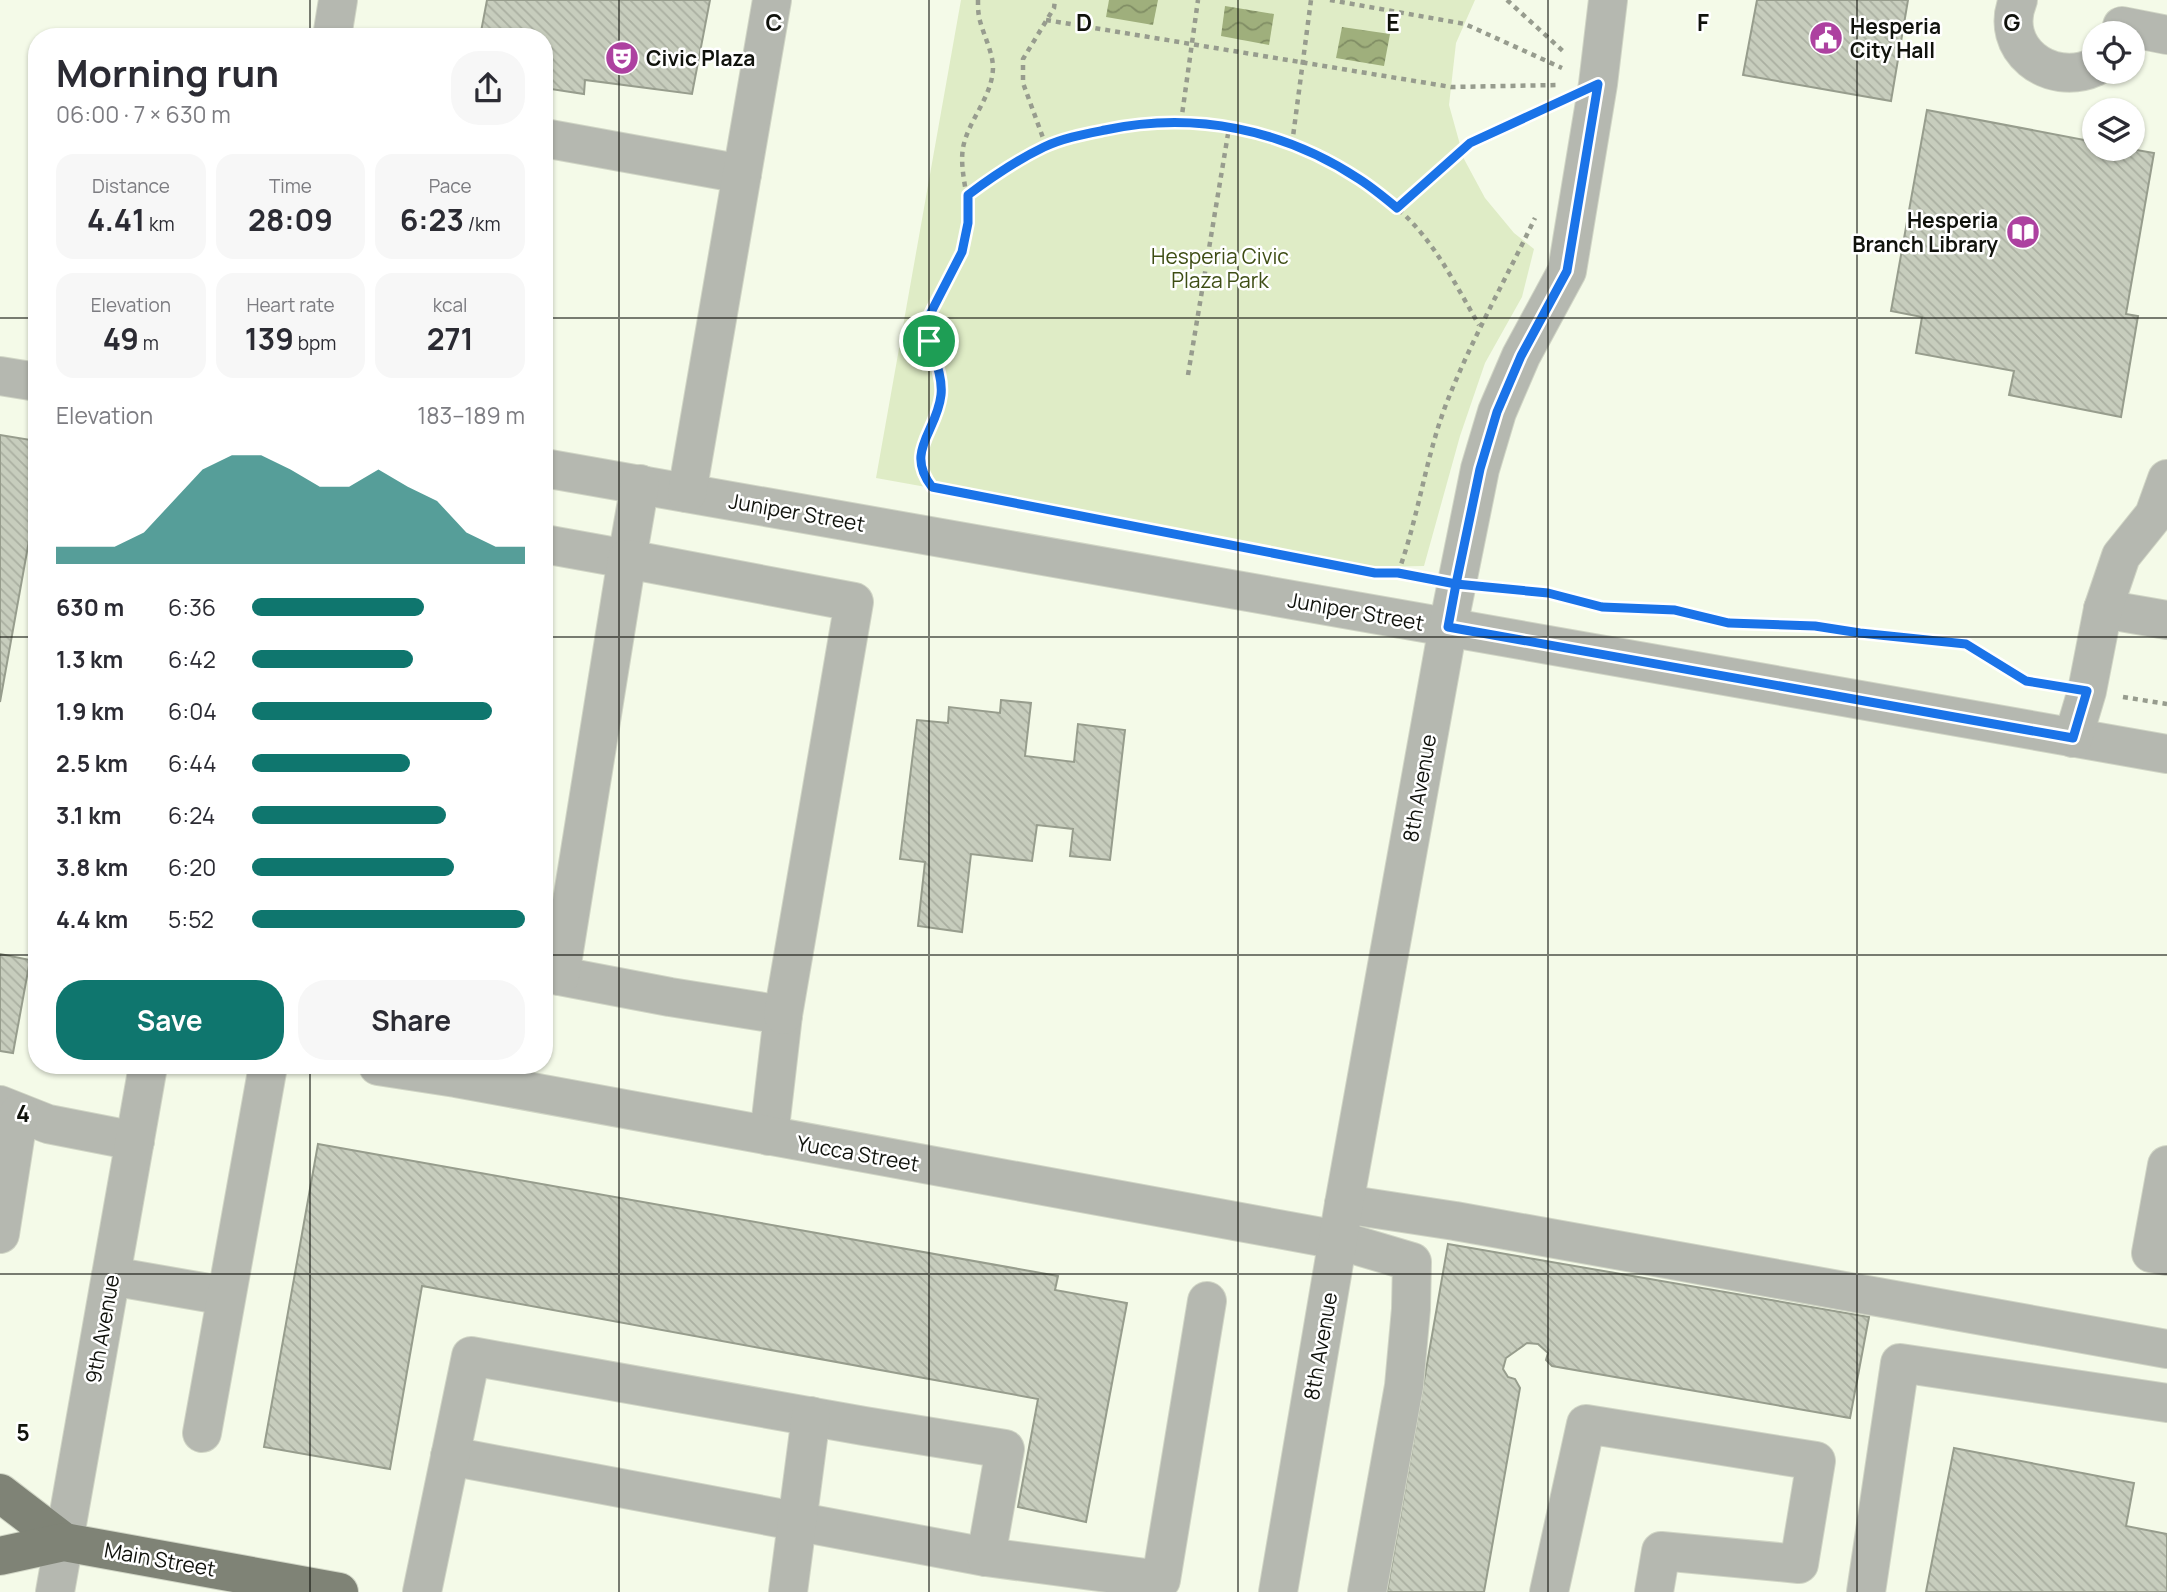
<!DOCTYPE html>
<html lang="en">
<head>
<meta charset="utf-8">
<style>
  :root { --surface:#fff; --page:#f7f7f7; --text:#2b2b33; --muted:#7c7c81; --accent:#0f766e }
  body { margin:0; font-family:Manrope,sans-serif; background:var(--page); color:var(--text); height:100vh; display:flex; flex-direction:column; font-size:26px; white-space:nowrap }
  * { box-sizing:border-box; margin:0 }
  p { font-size:23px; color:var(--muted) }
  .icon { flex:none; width:38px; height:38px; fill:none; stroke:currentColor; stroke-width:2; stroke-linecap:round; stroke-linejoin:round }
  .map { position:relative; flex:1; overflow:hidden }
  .details { position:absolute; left:28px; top:28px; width:525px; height:1046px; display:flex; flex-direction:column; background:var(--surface); border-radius:28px; box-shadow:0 2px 5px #0004 }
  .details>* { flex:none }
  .fabs { position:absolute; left:2082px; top:21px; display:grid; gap:14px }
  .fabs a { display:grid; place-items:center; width:63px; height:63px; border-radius:50%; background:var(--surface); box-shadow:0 2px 5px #0004; font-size:35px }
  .pin { position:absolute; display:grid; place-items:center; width:60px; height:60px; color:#fff; margin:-30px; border:4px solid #fff; border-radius:50%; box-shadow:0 2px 7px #0007 }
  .round { display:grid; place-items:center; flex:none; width:74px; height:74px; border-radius:28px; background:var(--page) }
  .summary { display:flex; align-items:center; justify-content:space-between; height:119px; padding:0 28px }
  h1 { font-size:38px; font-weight:700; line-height:52px }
  .figures { display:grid; grid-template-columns:repeat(3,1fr); gap:10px; height:119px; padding:7px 28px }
  .figures div { display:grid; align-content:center; border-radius:18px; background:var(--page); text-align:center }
  .figures b { font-size:30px; font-weight:700 }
  .figures small { font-size:19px; font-weight:400 }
  .figures p { font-size:19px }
  .chart { height:196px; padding:14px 28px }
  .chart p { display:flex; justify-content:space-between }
  .chart svg { width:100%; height:126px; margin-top:7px; fill:var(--accent); opacity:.7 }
  .primary-button { display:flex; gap:14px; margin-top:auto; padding:14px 28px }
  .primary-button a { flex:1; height:80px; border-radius:28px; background:var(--accent); color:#fff; font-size:28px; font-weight:700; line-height:80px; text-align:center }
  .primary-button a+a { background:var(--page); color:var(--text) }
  ul { padding:0 28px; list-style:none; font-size:23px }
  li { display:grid; grid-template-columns:112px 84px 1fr; align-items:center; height:52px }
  li i { height:18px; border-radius:9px; background:var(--accent) }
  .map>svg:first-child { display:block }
</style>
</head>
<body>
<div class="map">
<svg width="2167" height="1592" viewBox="0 0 2167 1592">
  <defs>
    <pattern id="water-waves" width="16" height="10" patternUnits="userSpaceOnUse" patternTransform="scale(1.75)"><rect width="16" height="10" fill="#9faf7c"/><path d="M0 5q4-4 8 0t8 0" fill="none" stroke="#808d64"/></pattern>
    <pattern id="building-back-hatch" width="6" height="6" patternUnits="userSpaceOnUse" patternTransform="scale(1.75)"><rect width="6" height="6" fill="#c7cdbd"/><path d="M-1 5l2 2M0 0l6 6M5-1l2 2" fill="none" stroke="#aaafa1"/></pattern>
  </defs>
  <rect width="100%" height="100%" fill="#f4fae8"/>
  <polygon fill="#dfecc6" points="961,0 1475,0 1456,43 1449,105 1464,159 1485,198 1514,233 1534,249 1522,297 1485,363 1460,436 1424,566 1372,567 876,478"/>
  <g fill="url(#water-waves)">
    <polygon points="1109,0 1158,0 1153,25 1106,17"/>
    <polygon points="1225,6 1274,14 1269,45 1221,36"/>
    <polygon points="1342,27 1390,34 1384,66 1336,58"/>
  </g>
  <g fill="url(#building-back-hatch)" stroke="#979d8d" stroke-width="2">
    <polygon points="487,0 710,0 692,94 585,80 584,94 544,88 544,37 480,37"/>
    <polygon points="1757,0 1908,0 1891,101 1743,75"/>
    <polygon points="1927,110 2095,142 2095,149 2131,149 2154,153 2126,314 2138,316 2121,417 2009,395 2014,371 1916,353 1922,317 1891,311"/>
    <polygon points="0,435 37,441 37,496 0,702"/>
    <polygon points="1001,700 1031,703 1025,756 1074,762 1078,724 1125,730 1110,860 1070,856 1073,829 1037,825 1032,861 971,854 962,932 918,926 925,862 900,859 917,720 948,723 949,707 1000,713"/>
    <polygon points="0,954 30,960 13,1053 0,1051"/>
    <polygon points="318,1144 1058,1276 1055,1290 1127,1303 1086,1522 1018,1507 1038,1399 422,1286 390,1469 264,1447"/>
    <polygon points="1448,1244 1869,1317 1850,1418 1552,1366 1546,1360 1548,1353 1538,1344 1527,1343 1506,1358 1503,1369 1508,1377 1515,1379 1520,1388 1484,1592 1387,1592"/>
    <polygon points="1954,1448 2134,1483 2126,1526 2167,1534 2167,1592 1926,1592"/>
  </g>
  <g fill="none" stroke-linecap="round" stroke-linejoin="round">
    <g stroke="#d0d5c5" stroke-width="40">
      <g id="minor">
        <path d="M 2018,0 C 1998,48 2049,88 2095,67"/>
        <polyline points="2122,26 2167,35"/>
        <polyline points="332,37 338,0"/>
        <polyline points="544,138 742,174"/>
        <polyline points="0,376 37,382"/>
        <polyline points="544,468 2167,754"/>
        <polyline points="687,493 772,0"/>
        <polyline points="544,544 627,559 640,484"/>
        <polyline points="2103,609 2167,620"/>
        <polyline points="2073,738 2087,691 2103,609 2121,556 2154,515 2167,479"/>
        <polyline points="544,973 670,997 783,1015 769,1136"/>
        <polyline points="560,976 627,559 854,602 783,1015"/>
        <polyline points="378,1066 456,1078 1338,1240 1412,1262 1411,1309 1404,1386 1367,1592"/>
        <polyline points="0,1105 48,1124 135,1141"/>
        <polyline points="2167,1165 2151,1253 2167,1256"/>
        <polyline points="1344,1204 1455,1221 2167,1349"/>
        <polyline points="0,1234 19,1113"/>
        <polyline points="111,1276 226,1296"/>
        <polyline points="202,1433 268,1066"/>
        <polyline points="450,1456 986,1557"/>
        <polyline points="55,1592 148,1066"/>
        <polyline points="422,1592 471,1356 864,1426 1005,1449 986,1557 1161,1580 1207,1301"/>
        <polyline points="788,1592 811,1416"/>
        <polyline points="1278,1592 1344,1204 1448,627 1480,469 1497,412 1521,356 1567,271 1598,84 1608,0"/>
        <polyline points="1549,1592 1586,1424 1816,1461 1799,1564 1661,1551 1654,1592"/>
        <polyline points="1866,1592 1900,1363 2167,1403"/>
      </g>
    </g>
    <g stroke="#d0d5c5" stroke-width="40">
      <g id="major">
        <polyline points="0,1493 64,1542"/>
        <polyline points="0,1556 64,1542 339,1592"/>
      </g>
    </g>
    <g stroke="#979c8e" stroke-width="4.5" stroke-dasharray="5 5" stroke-linecap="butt">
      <path d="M 978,0 C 978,7 978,14 980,21 C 984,36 993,53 993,68 C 992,98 968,120 963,148 C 959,171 970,198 968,223 C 964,259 943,291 926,322 C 928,345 942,368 941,391 C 940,430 901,448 932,487 L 1349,568"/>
      <polyline points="1330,0 1465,24 1562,68"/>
      <polyline points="1507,0 1564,52"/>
      <polyline points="1046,20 1451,87 1559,85"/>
      <polyline points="1181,122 1198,0"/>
      <polyline points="1292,144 1311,0"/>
      <polyline points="1046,146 1023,83 1023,59 1054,8 1055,0"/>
      <path d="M 968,195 C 992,177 1017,160 1044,147 C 1061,139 1082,135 1100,131 C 1122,126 1146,121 1168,121 C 1250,120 1337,154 1397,208 C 1434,240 1455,284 1479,325"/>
      <polyline points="1397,208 1470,143 1556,103"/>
      <polyline points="1188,375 1229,128"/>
      <polyline points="1374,573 1398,573 1421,577"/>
      <path d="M 1398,573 C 1418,519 1425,461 1445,407 C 1470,342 1505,281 1535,218"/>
      <polyline points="1492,587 1548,593 1602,607 1675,610 1729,623 1815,626 1860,633 1966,644 2026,681 2049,685"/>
      <polyline points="2123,697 2167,704"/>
    </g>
    <use href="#minor" stroke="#b5b8b0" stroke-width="38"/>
    <use href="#major" stroke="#7f8376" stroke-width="38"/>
  </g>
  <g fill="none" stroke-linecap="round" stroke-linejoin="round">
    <g stroke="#fff" stroke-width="14">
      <path id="route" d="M 929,341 C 934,357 943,377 941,395 C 937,432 904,451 932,487 L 1375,573 L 1398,573 L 1456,584 L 1448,627 L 2073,738 L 2087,691 L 2026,681 L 1966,644 L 1860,633 L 1815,626 L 1729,623 L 1675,610 L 1602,607 L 1548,593 L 1456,584 L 1480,469 L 1497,412 L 1521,356 L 1567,271 L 1598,84 L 1470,143 L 1397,208 C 1385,198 1373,188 1359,179 C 1283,129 1194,111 1105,130 C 1085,134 1063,138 1044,147 C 1017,160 992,177 968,195 L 968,223 L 962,252 L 926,322 L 929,341"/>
    </g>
    <use href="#route" stroke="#1a73e8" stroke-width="9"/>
  </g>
  <path fill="none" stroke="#10120c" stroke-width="2" stroke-opacity="0.55" d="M 310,0 L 310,37M 619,0 L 619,1592M 929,0 L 929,1592M 1238,0 L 1238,1592M 1548,0 L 1548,1592M 1857,0 L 1857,1592M 0,318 L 37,318M 544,318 L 2167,318M 0,637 L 37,637M 544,637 L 2167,637M 0,955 L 37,955M 544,955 L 2167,955M 310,1066 L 310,1592M 0,1274 L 2167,1274"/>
  <defs>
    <g id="civic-disc" transform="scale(1.75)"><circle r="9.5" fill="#ad41a0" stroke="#fff"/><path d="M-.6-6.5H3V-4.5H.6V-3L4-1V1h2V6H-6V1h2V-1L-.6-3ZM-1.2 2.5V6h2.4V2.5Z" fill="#fff"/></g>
    <g id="theatre-disc" transform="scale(1.75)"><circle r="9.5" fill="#ad41a0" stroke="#fff"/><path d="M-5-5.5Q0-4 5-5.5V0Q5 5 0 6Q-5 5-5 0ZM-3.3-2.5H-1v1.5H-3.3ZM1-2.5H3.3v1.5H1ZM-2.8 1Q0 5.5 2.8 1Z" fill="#fff"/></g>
    <g id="library-disc" transform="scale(1.75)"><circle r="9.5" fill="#ad41a0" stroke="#fff"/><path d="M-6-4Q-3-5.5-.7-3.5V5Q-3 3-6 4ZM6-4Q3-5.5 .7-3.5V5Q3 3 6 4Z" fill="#fff"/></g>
  </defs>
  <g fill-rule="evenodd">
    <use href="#civic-disc" x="1826" y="38"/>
    <use href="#theatre-disc" x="622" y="58"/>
    <use href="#library-disc" x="2023" y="232"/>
  </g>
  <g text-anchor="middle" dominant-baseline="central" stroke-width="5" stroke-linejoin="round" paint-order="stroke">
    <g font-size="21" font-weight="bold" fill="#10120c" stroke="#fff" text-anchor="start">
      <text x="1850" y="26">Hesperia<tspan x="1850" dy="24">City Hall</tspan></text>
      <text x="646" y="58">Civic Plaza</text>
      <text x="1998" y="220" text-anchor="end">Hesperia<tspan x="1998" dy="24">Branch Library</tspan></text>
    </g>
    <g font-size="21" fill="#3e4d14" stroke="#fff">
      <text x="1220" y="256">Hesperia Civic<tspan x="1220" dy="24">Plaza Park</tspan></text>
    </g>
    <g font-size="21" fill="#10120c" stroke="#fff">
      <text transform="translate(797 512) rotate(10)">Juniper Street</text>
      <text transform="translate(1356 611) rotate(10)">Juniper Street</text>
      <text transform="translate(1419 788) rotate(-80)">8th Avenue</text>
      <text transform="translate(858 1153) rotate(10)">Yucca Street</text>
      <text transform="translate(102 1329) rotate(-80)">9th Avenue</text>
      <text transform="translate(1320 1346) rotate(-80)">8th Avenue</text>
      <text transform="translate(160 1559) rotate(10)">Main Street</text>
    </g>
  </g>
  <g font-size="23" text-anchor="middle" font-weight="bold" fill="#10120c" stroke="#fff" stroke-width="5" stroke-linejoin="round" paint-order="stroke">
    <text x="774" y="31">C</text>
    <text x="1084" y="31">D</text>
    <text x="1393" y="31">E</text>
    <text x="1703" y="31">F</text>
    <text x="2012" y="31">G</text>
    <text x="23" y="1122">4</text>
    <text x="23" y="1441">5</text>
  </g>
</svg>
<div class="fabs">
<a><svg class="icon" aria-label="locate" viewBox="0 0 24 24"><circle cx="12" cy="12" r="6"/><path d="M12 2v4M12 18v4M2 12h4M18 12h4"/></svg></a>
<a><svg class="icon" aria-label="layers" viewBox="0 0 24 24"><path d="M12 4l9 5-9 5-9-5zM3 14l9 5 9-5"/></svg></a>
</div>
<div class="pin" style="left:929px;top:341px;background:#1e9e55"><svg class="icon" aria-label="arrive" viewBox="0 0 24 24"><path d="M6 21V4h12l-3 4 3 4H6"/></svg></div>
<section class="details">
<div class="summary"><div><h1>Morning run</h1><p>06:00 · 7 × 630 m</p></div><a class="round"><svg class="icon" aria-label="share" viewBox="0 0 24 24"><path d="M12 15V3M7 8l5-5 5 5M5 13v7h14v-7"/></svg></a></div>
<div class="figures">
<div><p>Distance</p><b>4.41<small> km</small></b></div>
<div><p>Time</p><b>28:09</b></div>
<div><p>Pace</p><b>6:23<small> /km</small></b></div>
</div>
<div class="figures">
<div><p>Elevation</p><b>49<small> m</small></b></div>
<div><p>Heart rate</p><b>139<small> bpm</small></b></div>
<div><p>kcal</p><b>271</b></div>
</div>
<div class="chart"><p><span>Elevation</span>183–189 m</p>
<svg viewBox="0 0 160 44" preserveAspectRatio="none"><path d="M0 44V38L10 38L20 38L30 33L40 22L50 11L60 6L70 6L80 11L90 17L100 17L110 11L120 17L130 22L140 33L150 38L160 38V44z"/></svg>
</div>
<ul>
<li><b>630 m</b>6:36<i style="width:63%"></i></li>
<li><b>1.3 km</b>6:42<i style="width:59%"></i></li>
<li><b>1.9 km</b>6:04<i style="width:88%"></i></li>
<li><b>2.5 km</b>6:44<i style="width:58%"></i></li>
<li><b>3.1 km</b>6:24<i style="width:71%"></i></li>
<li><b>3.8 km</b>6:20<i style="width:74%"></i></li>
<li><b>4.4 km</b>5:52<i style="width:100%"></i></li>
</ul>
<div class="primary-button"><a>Save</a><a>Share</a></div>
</section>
</div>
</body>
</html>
